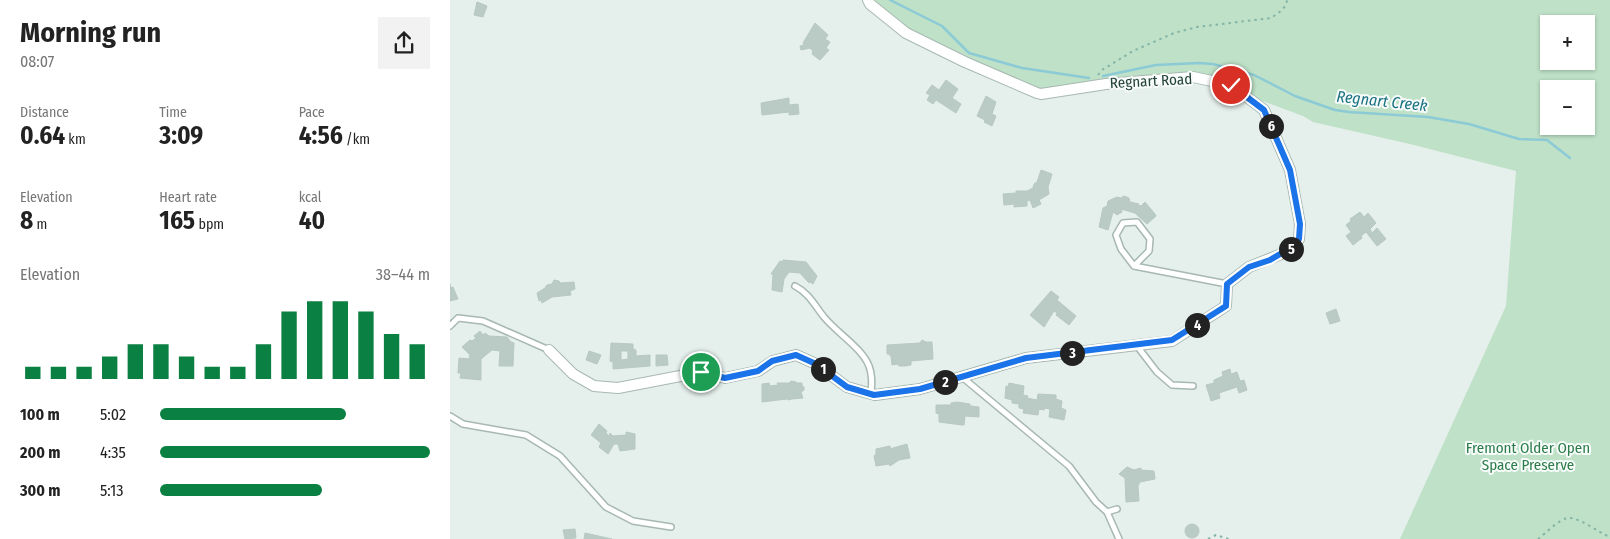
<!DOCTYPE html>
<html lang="en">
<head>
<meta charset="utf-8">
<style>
  :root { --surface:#fff; --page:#f2f2f2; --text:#222; --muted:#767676; --accent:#0b8043 }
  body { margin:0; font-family:"Fira Sans Condensed",sans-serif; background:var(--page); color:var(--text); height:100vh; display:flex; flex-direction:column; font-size:19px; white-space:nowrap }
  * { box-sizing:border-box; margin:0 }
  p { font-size:16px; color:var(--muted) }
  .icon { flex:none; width:28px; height:28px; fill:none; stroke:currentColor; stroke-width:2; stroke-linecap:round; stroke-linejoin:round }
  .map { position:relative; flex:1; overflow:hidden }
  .sheet { display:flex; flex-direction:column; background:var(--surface); width:450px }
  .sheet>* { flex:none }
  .buttons { position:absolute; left:1090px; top:15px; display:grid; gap:10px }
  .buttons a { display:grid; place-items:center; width:55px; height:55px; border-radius:0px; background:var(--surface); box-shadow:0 1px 4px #0004; font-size:25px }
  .pin { position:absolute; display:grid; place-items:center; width:42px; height:42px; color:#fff; margin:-21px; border:2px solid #fff; border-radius:50%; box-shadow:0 1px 5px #0007 }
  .km { position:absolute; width:25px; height:25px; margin:-12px; border-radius:50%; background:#222; color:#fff; font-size:14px; line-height:25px; text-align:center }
  .round { display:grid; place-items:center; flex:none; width:52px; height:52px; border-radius:0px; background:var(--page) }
  .headline { display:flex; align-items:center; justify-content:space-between; height:85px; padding:0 20px }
  h1 { font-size:28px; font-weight:700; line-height:38px }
  .metrics { display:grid; grid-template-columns:repeat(3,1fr); gap:8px; height:85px; padding:5px 20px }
  .metrics div { display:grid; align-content:center }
  .metrics b { font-size:25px; font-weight:700 }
  .metrics small { font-size:14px; font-weight:400 }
  .metrics p { font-size:14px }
  .chart { height:140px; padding:10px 20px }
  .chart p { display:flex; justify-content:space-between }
  .chart svg { width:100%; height:90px; margin-top:5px; stroke:var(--accent); stroke-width:6 }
  ul { padding:0 20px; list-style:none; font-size:16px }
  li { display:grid; grid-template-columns:80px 60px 1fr; align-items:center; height:38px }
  li i { height:12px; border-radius:6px; background:var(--accent) }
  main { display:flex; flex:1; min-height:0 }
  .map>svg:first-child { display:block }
</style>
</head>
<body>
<main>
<section class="sheet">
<div class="headline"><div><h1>Morning run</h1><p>08:07</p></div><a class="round"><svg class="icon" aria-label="share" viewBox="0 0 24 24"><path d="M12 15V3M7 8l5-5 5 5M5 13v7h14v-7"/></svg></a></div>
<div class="metrics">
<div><p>Distance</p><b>0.64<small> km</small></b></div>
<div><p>Time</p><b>3:09</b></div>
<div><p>Pace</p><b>4:56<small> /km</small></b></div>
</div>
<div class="metrics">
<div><p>Elevation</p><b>8<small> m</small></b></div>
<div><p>Heart rate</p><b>165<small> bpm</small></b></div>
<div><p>kcal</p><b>40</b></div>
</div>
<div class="chart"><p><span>Elevation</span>38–44 m</p>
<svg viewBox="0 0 160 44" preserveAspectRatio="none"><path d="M5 44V38M15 44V38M25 44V38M35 44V33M45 44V27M55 44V27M65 44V33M75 44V38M85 44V38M95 44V27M105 44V11M115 44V6M125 44V6M135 44V11M145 44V22M155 44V27"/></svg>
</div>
<ul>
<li><b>100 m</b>5:02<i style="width:69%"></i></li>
<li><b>200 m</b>4:35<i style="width:100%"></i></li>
<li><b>300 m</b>5:13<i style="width:60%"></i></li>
</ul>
</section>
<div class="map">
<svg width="1160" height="539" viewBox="0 0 1160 539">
  <rect width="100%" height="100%" fill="#e5efeb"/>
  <path fill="#bee1c7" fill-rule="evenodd" d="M 415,0 L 1160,0 L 1160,539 L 950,539 L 1056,306 L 1066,171 L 960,144 L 863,122 L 853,116 L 781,89 L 743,79 L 580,94 L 515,67 ZM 1099,24 L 1136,24 L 1136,61 L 1099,61 ZM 1099,89 L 1136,89 L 1136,126 L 1099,126 Z"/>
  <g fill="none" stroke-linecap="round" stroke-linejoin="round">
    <g stroke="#8ccad6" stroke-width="2.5">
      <polyline points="440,0 492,26 519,53 572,68 639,78"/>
      <polyline points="653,76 706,65 749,63 763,64 804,75 845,96 885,110 899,112 978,117 1019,124 1069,139 1097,140 1120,158"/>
    </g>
  </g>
  <g fill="#bacac4" stroke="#b7c9c2" fill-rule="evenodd">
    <polygon points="27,2 37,6 33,17 24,15"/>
    <polygon points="365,23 378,35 375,39 380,42 376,48 379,50 370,60 362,54 363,51 360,48 351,50 350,46 354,45 353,43"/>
    <polygon points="496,80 508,89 502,98 511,104 506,113 486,100 483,104 477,100 480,95 476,93 482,85 489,90"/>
    <polygon points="536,96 546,102 542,114 546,116 542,126 534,122 535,120 527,116"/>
    <polygon points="339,98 339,105 348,104 349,114 339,115 339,112 312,115 311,103"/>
    <polygon points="591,170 602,174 598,187 599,194 589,200 591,204 583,208 580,200 577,201 577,206 564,207 564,204 554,205 553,194 566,193 566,191 577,191 583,188 584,184 587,182"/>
    <polygon points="674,196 679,198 680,202 689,204 688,205 691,206 695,202 705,214 706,216 697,224 685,213 671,209 672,212 667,215 663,212 658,230 649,227 653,208 657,206 658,201 667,197 671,198"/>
    <polygon points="910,212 914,217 918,213 926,223 920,229 922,233 927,228 936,239 927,246 916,232 911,236 912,238 903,245 896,236 901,232 896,225 901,221 900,219"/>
    <polygon points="333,260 356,262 367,276 363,284 360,282 359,283 350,273 339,272 334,279 332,292 322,290 323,274 321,274 330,261 332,262"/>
    <polygon points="104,280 109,281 110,283 124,282 125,289 120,291 121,295 102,297 92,303 91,300 89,301 87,293 95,288 97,285 102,284"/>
    <polygon points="0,284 1,288 3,287 8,299 0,301"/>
    <polygon points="601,291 609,297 607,300 626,316 619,325 606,315 607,313 604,311 594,327 580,315"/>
    <polygon points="886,309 890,321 880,324 876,313"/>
    <polygon points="30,331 33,335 35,333 39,336 57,337 61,342 64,343 63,366 49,366 50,351 42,350 31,359 31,380 10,378 11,373 8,373 9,358 19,359 20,355 12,347 20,340 22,341 26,338 24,336"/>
    <polygon points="472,340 476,342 482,342 483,359 461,361 461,365 455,366 449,366 448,364 442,365 441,356 440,356 440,354 437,354 437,345 470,343"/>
    <path d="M 161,343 L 183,344 L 183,349 L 186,350 L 186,356 L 200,355 L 200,366 L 163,369 L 163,362 L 160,361 ZM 171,351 L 178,351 L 178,359 L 171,360 Z"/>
    <polygon points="139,351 151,355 147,364 136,360"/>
    <polygon points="206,355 217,355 218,365 206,366"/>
    <polygon points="780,369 781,374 787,372 790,381 794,380 797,390 789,393 787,387 769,393 770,398 761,401 756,385 764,383 764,380 773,376 772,372"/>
    <polygon points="341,381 346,382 347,383 352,383 352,386 354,387 354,390 351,392 353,398 342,399 339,400 337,399 312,402 312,384 319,383 320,386 328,385 327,383 339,383"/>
    <polygon points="559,383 574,386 573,395 578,396 577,398 587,400 588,394 606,395 606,399 612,401 611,408 616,410 614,420 599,417 600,409 595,408 594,410 589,409 588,415 573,413 574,409 569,408 569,404 562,403 562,400 555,398 556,386 558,387"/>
    <polygon points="507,402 520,404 520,406 529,407 529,417 515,416 514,425 512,425 489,422 489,414 486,413 486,405 501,405 501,403"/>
    <polygon points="149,424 157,431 156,433 159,436 160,433 163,436 176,435 176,432 185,434 185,449 170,451 168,444 164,444 158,454 149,447 151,443 141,435"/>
    <polygon points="457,444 460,458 449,460 440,466 439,464 426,466 424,456 426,454 426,449 440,446 441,449 443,448"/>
    <polygon points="677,467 684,470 691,468 691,470 704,471 705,479 690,482 688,486 689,501 676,502 675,478 669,474"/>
    <circle cx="742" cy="531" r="7"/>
    <polygon points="125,529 126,538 115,539 113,530"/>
    <polygon points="135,533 162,539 134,539"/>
  </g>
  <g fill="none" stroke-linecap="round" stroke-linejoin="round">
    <g stroke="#a7b8b2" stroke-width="8">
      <g id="lane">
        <polyline points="684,266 699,251 700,239 687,222 673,223 666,235 671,249 684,266 777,284"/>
        <path d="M 345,286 C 359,293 365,306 374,317 C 387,333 412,348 419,366 C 422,374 422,385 421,393"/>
        <polyline points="0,326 8,318 33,321 99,350"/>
        <polyline points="687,346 707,372 722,385 743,386"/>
        <polyline points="512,377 619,466 646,502 657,512 667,509"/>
        <polyline points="0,416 13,424 76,435 110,456 156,507 183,521 221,527"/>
        <polyline points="657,512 669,539"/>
      </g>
    </g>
    <g stroke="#a7b8b2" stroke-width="12">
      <polyline id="street" points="99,350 123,374 144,386 168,388 251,372 275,378 308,371 323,361 346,355 366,364 397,387 425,395 470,389 576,358 722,341 776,306 777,284 799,267 834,253 842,247 849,239 850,224 840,170 814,110 781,85 743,77 656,84 591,94 587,93 515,62 456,33 420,4 418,0"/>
    </g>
    <g stroke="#84b4a5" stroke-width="2" stroke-dasharray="2.5 4" stroke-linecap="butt">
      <path d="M 648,75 L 652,70 L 683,51 L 724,33 L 747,27 L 821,18 C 828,13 836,9 837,0"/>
      <polyline points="758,539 766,535 779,539"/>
      <path d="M 1088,539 C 1096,533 1107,521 1117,518 C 1128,516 1149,533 1160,537"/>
    </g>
    <use href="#lane" stroke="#fff" stroke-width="5"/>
    <use href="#street" stroke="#fff" stroke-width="10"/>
  </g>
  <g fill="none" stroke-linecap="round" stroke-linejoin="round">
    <g stroke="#fff" stroke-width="10">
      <polyline id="route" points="251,372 275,378 308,371 322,361 346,355 366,364 397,387 424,395 470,389 576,358 722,340 776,306 777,284 799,267 820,260 842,247 849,239 850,224 840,170 814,110 781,85"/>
    </g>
    <use href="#route" stroke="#1a73e8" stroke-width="6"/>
  </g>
  <g text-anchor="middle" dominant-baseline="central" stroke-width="4" stroke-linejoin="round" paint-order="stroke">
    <g font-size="15" fill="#23433a" stroke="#f7fbf9">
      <text transform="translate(701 81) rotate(-3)">Regnart Road</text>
    </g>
    <g font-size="15" fill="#2b7c4a" stroke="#f7fbf9">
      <text x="1078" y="448">Fremont Older Open<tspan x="1078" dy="17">Space Preserve</tspan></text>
    </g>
    <g font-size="16" font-style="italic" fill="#197182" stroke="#f7fbf9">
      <text transform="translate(932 101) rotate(6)">Regnart Creek</text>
    </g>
  </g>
</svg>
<div class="buttons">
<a>+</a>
<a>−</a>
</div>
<div class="pin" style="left:251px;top:372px;background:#1e9e55"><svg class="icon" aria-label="arrive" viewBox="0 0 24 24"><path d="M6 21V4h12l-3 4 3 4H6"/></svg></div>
<div class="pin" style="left:781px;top:85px;background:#d93025"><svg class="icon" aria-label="check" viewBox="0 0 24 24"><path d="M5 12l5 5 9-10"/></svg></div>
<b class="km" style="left:373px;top:369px">1</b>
<b class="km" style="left:495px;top:382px">2</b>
<b class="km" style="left:622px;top:353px">3</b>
<b class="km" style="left:747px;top:325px">4</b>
<b class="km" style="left:841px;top:249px">5</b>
<b class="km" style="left:821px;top:126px">6</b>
</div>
</main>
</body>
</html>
